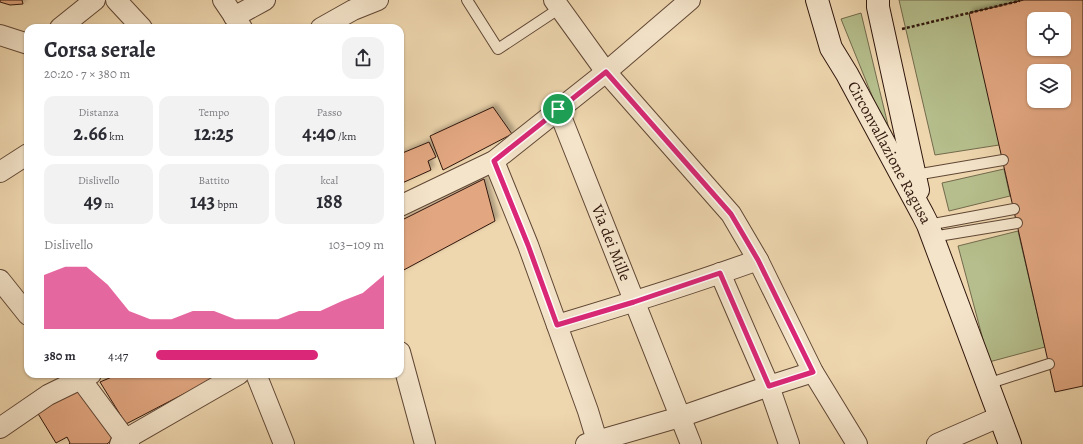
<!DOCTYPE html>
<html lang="it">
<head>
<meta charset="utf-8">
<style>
  :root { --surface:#fff; --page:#f2f2f3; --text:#2b2b33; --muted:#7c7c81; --accent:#db2777 }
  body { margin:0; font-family:Alegreya,serif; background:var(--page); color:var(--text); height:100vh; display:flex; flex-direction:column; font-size:15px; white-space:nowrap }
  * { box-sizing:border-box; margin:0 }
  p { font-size:13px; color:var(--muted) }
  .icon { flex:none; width:22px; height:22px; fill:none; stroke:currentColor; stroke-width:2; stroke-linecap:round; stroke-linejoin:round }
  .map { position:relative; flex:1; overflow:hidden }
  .sheet { position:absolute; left:24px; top:24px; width:380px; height:354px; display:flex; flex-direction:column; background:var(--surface); border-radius:12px; box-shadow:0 1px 3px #0004 }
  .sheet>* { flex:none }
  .tools { position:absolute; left:1027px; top:12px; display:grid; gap:8px }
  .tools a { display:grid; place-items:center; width:44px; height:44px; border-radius:8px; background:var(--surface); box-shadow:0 1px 3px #0004; font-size:20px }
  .pin { position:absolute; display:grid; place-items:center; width:34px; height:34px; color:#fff; margin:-17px; border:2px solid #fff; border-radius:50%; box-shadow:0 1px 4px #0007 }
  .round { display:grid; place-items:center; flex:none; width:42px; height:42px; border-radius:12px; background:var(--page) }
  .overview { display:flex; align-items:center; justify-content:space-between; height:68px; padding:0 20px }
  h1 { font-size:22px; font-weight:600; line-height:30px }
  .figures { display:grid; grid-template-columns:repeat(3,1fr); gap:6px; height:68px; padding:4px 20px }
  .figures div { display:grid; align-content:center; border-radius:10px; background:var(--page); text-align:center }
  .figures b { font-size:20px; font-weight:600 }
  .figures small { font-size:11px; font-weight:400 }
  .figures p { font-size:11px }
  .chart { height:112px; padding:8px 20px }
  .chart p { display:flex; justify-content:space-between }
  .chart svg { width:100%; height:72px; margin-top:4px; fill:var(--accent); opacity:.7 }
  ul { padding:0 20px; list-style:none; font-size:13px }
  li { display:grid; grid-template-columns:64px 48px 1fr; align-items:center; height:30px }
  li i { height:10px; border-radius:5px; background:var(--accent) }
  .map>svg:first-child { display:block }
</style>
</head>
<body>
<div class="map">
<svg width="1083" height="444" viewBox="0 0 1083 444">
  <defs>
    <filter id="shadow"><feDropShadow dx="3.5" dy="-3.5" stdDeviation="2" flood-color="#0004"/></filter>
  </defs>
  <rect width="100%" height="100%" fill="#eed6ae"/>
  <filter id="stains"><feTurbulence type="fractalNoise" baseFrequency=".005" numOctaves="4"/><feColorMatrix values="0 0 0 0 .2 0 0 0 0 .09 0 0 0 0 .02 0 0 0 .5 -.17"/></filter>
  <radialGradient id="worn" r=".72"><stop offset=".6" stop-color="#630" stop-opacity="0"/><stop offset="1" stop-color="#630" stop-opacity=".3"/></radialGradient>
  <g fill="#b5be8c" stroke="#726a4c">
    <polygon points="899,0 1019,0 999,145 935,155"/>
    <polygon points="861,13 894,150 841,19"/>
    <polygon points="1004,169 1010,196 949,211 942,183"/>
    <polygon points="1018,231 1045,347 989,362 958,246"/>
  </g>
  <g fill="#e2a781" stroke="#30170d" fill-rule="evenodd" filter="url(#shadow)">
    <polygon points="0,0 22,0 23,4 10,5 0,2"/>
    <path d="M 1024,0 L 1083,0 L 1083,386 L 1055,392 L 969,13 ZM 1034,19 L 1064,19 L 1064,49 L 1034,49 ZM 1034,71 L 1064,71 L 1064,101 L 1034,101 Z"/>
    <polygon points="493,107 512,134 443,170 430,136"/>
    <polygon points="429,142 436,157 428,161 431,170 400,184 400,154"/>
    <polygon points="484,179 495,221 400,272 400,221"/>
    <polygon points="119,374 222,374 126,424 100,382"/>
    <polygon points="82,389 114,438 107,444 69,444 70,443 67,437 56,443 37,412"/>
  </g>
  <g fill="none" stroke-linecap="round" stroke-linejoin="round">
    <g stroke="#604735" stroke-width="12">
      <g id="lane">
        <polyline points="467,0 498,49 560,8"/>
        <polyline points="915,175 1003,160"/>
        <polyline points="928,225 1014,209"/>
        <polyline points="932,237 1017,223"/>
        <polyline points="987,384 1049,364"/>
      </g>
    </g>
    <g stroke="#604735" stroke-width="22">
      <g id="street">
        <polyline points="116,0 142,28"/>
        <polyline points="223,0 242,28"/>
        <polyline points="554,0 606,72 731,214 758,260 813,372 857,444"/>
        <polyline points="234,17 265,0"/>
        <polyline points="60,28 95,0"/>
        <polyline points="321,28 353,10 378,0"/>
        <polyline points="0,35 28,44"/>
        <path id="s1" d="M 558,109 L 691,444"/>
        <polyline points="494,161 528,245 588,411 598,444"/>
        <polyline points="0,172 28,154"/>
        <polyline points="400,206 494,161 606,72 690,0"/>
        <polyline points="720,273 769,386 789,444"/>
        <polyline points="0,280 28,315"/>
        <path d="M 557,325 C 624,305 691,284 758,260"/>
        <polyline points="400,352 425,444"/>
        <polyline points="77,374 129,444"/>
        <polyline points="256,374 284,444"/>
        <polyline points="0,428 48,395 91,374"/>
        <polyline points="120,444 126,439 239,374"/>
        <polyline points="586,444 680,417 769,386 813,372"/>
        <polyline points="937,444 999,417"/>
      </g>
    </g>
    <g stroke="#30170d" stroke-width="24">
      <g id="secondary">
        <path id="s2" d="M 817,0 L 831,48 L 847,74 L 923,215 L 928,225 L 1010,444"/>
        <polyline points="878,0 878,7 918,190"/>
      </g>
    </g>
    <polyline stroke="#30170d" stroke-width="2.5" stroke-dasharray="3 2" stroke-linecap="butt" points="902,29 1019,1 1019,0"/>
    <use href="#lane" stroke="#f4e4ca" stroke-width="10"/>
    <use href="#street" stroke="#f4e4ca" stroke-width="20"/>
    <use href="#secondary" stroke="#f4e4ca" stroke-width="22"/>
  </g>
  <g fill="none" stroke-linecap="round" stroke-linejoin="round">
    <g stroke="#fff" stroke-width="8">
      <polygon id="route" points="606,72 731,214 758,260 813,372 769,386 720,273 634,302 557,325 528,245 494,161"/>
    </g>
    <use href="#route" stroke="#db2777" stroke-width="5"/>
  </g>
  <g text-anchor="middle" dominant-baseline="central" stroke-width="3.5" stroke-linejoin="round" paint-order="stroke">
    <g font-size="16" fill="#30170d" stroke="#f4e4ca">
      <text stroke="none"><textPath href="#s2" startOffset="170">Circonvallazione Ragusa</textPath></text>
      <text stroke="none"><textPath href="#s1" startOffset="144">Via dei Mille</textPath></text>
    </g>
  </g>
  <rect width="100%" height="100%" filter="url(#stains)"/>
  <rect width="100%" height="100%" fill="url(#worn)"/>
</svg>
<div class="tools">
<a><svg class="icon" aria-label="locate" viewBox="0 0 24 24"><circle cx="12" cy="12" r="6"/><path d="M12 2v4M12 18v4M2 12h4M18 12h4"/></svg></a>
<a><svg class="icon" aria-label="layers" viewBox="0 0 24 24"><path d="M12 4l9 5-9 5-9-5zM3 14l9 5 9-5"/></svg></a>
</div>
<div class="pin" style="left:558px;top:109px;background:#1e9e55"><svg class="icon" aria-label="arrive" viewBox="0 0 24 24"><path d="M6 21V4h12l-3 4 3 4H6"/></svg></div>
<section class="sheet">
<div class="overview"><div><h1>Corsa serale</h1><p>20:20 · 7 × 380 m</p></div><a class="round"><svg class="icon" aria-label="share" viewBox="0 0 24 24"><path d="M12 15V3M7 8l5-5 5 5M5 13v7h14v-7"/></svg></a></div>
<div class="figures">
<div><p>Distanza</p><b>2.66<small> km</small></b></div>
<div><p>Tempo</p><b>12:25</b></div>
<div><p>Passo</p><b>4:40<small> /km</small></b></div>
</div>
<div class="figures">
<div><p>Dislivello</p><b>49<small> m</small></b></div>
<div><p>Battito</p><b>143<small> bpm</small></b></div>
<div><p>kcal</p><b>188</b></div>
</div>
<div class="chart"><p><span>Dislivello</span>103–109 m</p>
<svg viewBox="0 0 160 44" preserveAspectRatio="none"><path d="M0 44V11L10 6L20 6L30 17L40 33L50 38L60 38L70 33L80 33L90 38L100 38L110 38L120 33L130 33L140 27L150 22L160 11V44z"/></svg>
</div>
<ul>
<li><b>380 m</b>4:47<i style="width:71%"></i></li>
</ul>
</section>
</div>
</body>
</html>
